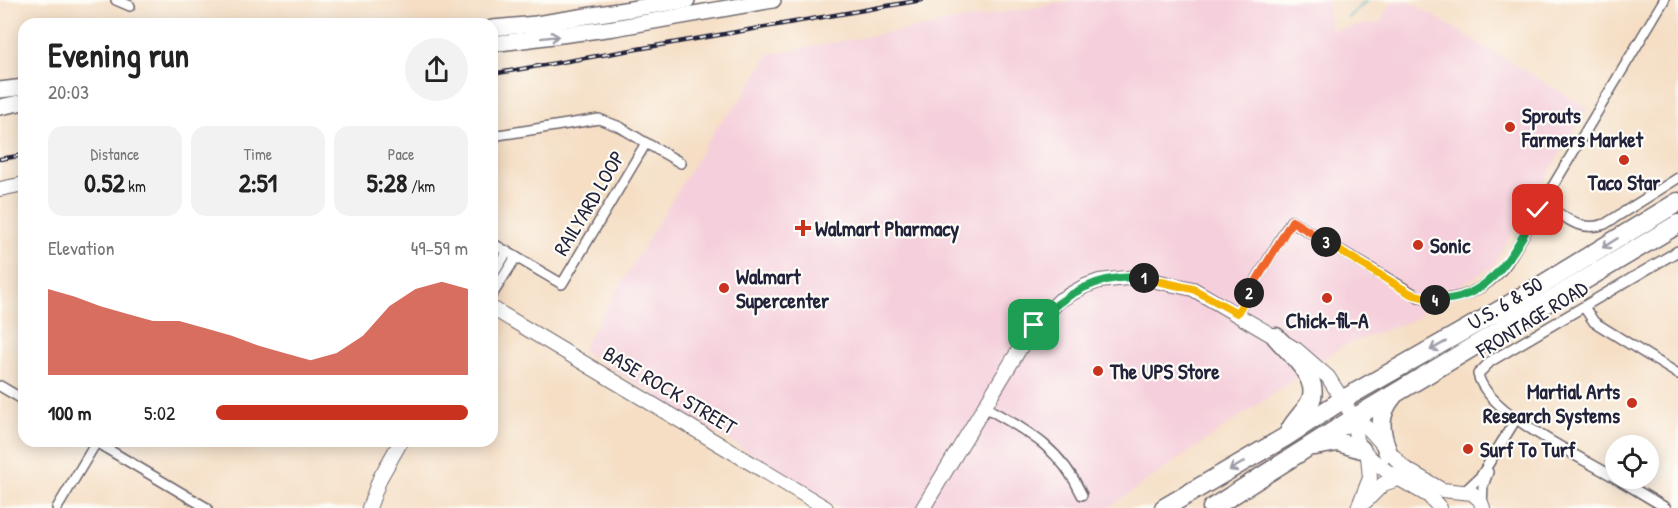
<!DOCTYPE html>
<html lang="en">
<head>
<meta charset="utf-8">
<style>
  :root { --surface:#fff; --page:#f2f2f2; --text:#222; --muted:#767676; --accent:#c8321e }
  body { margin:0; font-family:"Patrick Hand",sans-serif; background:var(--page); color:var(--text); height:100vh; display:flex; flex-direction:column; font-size:22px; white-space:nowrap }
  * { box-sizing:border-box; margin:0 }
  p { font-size:20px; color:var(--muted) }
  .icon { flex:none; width:33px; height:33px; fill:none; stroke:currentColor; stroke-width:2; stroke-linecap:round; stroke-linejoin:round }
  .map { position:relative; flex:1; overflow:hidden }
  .drawer { position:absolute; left:18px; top:18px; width:480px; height:429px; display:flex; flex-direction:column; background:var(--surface); border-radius:18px; box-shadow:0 3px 15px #0003 }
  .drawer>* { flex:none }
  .fabs { position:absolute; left:1605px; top:435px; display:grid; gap:12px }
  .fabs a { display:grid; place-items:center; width:54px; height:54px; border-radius:50%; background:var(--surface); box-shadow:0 3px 15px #0003; font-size:30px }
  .pin { position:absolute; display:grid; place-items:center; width:51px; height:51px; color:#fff; margin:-26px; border-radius:12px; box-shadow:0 3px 9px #0006 }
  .km { position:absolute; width:30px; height:30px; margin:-15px; border-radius:50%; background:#222; color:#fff; font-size:16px; line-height:30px; text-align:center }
  .round { display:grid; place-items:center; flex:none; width:63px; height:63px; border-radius:32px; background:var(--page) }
  .head { display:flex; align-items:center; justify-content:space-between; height:102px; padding:0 30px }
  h1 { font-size:33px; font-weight:700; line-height:45px }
  .metrics { display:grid; grid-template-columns:repeat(3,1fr); gap:9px; height:102px; padding:6px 30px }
  .metrics div { display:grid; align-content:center; border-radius:15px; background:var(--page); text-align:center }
  .metrics b { font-size:26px; font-weight:700 }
  .metrics small { font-size:16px; font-weight:400 }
  .metrics p { font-size:16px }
  .chart { height:168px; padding:12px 30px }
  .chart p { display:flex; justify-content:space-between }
  .chart svg { width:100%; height:108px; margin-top:6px; fill:var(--accent); opacity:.7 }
  ul { padding:0 30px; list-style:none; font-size:20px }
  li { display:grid; grid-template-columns:96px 72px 1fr; align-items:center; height:45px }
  li i { height:15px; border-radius:8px; background:var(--accent) }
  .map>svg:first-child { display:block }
</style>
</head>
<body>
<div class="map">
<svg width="1678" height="508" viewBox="0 0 1678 508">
  <rect width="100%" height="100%" fill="#fdfcf7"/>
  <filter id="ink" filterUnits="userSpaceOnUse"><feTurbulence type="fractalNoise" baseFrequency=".0167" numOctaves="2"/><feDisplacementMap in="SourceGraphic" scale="12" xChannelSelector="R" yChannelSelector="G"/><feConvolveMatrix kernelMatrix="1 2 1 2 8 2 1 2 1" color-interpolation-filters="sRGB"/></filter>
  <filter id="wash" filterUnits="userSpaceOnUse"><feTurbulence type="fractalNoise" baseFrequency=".008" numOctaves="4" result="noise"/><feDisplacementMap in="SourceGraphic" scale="24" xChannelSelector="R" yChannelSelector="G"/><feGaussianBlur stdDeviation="1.35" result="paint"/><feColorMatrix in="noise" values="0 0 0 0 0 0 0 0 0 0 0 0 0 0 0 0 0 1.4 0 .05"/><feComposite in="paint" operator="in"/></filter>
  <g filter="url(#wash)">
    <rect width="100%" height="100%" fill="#f5dec4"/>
    <polygon fill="#f5cfdb" points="1075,0 1327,0 1332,30 1381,22 1386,10 1393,2 1407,0 1588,108 1492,267 1454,289 1430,289 1422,313 1417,318 1341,347 1108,508 840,508 581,350 717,126 738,104 769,54"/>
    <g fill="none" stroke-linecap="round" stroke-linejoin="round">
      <polyline stroke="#47b5c2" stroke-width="2" points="1348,18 1367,0"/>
    </g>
  </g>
  <g filter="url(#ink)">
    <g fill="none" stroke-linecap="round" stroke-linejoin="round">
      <g stroke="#6c646b" stroke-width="12">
        <g id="street">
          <polyline points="116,0 130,6"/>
          <polyline points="492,136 599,119 620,127 646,143 562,284 492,243"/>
          <polyline points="646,143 681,163"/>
          <path d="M 1543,202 C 1563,216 1579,233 1605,224 L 1678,178"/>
          <polyline points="492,276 507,252"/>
          <polyline points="492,295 516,257"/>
          <polyline points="1584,307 1594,322 1678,374"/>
          <path d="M 1237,313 L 1291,221 L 1419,297 C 1453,305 1487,291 1507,263 L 1664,0"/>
          <polyline points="0,386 24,400"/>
          <path d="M 983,406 C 1027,431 1060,447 1082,495"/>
          <polyline points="94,441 207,508"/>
          <path d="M 1616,478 C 1582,458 1485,412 1478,374 L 1491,361 L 1678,251"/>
          <polyline points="1616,478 1666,508"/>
          <polyline points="1465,491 1481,476 1516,419"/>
          <polyline points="1482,505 1483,486 1488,472"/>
          <polyline points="57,508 97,441"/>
        </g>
      </g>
      <g stroke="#6c646b" stroke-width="16">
        <g id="secondary">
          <polyline points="0,189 24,184"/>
          <polyline points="492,308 826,508"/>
          <polyline points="1354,418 1356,441 1370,458 1389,473 1429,496 1440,508"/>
          <polyline points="1365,502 1383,484 1398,479"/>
          <polyline points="369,508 380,478 401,441"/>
          <polyline points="923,508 1034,325 1060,300 1085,286 1099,281 1137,277 1193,289 1297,350 1328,377 1354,418 1370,430 1404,468 1442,490 1472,493 1480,500 1483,508"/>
          <polyline points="1358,508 1370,478 1368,456"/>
        </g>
      </g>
      <g stroke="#6c646b" stroke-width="18">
        <g id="primary">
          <polyline points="492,28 536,24 687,0"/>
          <polyline points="492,44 614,28 773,0"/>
          <polyline points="0,90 24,87"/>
          <polyline points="0,107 24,102"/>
        </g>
      </g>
      <g stroke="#6c646b" stroke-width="21">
        <g id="highway">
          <path d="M 1276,337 C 1290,353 1322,380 1310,402 C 1305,412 1296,419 1290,430"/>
          <polyline points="1315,446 1338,442 1361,449"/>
          <path d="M 1388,453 C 1380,431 1377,415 1393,396"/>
          <polyline points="1164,508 1287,436 1342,400 1507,306 1678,202"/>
          <polyline points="1212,508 1354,418 1678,224"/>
        </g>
      </g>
      <use href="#street" stroke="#fff" stroke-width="9"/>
      <use href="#secondary" stroke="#fff" stroke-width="14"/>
      <use href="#primary" stroke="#fff" stroke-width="15"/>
      <use href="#highway" stroke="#fff" stroke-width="18"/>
      <g stroke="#22223b" stroke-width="4.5">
        <g id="rail">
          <polyline points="492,74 922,0"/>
          <polyline points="0,159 24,155"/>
        </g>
      </g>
      <use href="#rail" stroke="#fdfcf7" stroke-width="2" stroke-dasharray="7" stroke-linecap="butt"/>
    </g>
    <defs><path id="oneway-shaft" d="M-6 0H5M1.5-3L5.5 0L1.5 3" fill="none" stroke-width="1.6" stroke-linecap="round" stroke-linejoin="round" transform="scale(1.5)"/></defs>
    <g stroke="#9c9ca7">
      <use href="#oneway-shaft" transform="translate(550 37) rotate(-7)"/>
      <use href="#oneway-shaft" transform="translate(1610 243) rotate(148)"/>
      <use href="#oneway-shaft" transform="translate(1438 346) rotate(151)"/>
      <use href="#oneway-shaft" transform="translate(1237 466) rotate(150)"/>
    </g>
  </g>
  <g fill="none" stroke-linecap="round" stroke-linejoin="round" filter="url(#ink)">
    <g stroke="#fff" stroke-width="12">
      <path id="split-1" d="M 1034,325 C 1064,294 1099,273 1144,278"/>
    </g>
    <g stroke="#fff" stroke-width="12">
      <polyline id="split-2" points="1144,278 1193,289 1237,313 1249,293"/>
    </g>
    <g stroke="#fff" stroke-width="12">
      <polyline id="split-3" points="1249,293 1292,221 1326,242"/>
    </g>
    <g stroke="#fff" stroke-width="12">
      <polyline id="split-4" points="1326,242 1411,294 1435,300"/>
    </g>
    <g stroke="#fff" stroke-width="12">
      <path id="split-5" d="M 1435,300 C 1492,301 1513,252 1538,210"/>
    </g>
    <use href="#split-1" stroke="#22a559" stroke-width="8"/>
    <use href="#split-2" stroke="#f5b400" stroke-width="8"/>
    <use href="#split-3" stroke="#f0652b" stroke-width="8"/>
    <use href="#split-4" stroke="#f5b400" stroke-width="8"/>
    <use href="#split-5" stroke="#22a559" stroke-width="8"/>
  </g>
  <g fill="#c8321e" stroke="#fdfcf7" stroke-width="2">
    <circle cx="1510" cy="127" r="6"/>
    <circle cx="1624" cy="160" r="6"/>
    <path d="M800 219h6v6h6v6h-6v6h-6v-6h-6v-6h6z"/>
    <circle cx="1418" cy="245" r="6"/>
    <circle cx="724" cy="288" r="6"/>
    <circle cx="1327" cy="298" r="6"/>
    <circle cx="1098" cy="371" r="6"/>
    <circle cx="1632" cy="403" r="6"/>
    <circle cx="1468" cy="449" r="6"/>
  </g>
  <g text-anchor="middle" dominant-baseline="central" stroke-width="4.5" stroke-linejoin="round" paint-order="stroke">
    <g font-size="21" font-weight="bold" fill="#22223b" stroke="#fdfcf7" text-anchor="start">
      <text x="1522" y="115">Sprouts<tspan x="1522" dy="24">Farmers Market</tspan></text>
      <text x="1624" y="182" text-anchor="middle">Taco Star</text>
      <text x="815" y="228">Walmart Pharmacy</text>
      <text x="1430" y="245">Sonic</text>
      <text x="736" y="276">Walmart<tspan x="736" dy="24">Supercenter</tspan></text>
      <text x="1327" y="320" text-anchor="middle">Chick-fil-A</text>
      <text x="1110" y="371">The UPS Store</text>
      <text x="1620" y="391" text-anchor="end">Martial Arts<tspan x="1620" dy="24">Research Systems</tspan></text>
      <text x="1480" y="449">Surf To Turf</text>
    </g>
    <g font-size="21" fill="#22223b" stroke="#fdfcf7">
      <text transform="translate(589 203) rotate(-59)">RAILYARD LOOP</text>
      <text transform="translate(1505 303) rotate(-31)">U.S. 6 &amp; 50</text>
      <text transform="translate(1532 319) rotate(-32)">FRONTAGE ROAD</text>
      <text transform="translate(670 390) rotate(31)">BASE ROCK STREET</text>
    </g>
  </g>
</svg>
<div class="fabs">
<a><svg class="icon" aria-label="locate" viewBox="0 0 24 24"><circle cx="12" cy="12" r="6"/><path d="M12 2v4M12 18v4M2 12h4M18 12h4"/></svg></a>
</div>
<div class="pin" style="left:1034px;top:325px;background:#1e9e55"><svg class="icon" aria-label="arrive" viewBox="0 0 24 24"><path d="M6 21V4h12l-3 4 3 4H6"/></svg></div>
<div class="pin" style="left:1538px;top:210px;background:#d93025"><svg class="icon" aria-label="check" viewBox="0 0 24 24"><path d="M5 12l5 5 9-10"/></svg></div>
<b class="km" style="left:1144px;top:278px">1</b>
<b class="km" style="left:1249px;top:293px">2</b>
<b class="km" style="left:1326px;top:242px">3</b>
<b class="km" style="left:1435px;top:300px">4</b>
<section class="drawer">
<div class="head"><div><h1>Evening run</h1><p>20:03</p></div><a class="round"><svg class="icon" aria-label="share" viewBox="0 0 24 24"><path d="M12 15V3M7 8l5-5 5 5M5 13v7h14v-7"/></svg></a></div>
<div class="metrics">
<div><p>Distance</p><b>0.52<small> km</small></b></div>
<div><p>Time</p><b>2:51</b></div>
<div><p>Pace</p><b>5:28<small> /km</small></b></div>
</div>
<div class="chart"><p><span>Elevation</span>49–59 m</p>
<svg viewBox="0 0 160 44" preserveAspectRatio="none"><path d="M0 44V9L10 12L20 16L30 19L40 22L50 22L60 25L70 28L80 32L90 35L100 38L110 35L120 28L130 16L140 9L150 6L160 9V44z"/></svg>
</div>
<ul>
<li><b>100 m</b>5:02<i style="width:100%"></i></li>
</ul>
</section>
</div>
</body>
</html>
